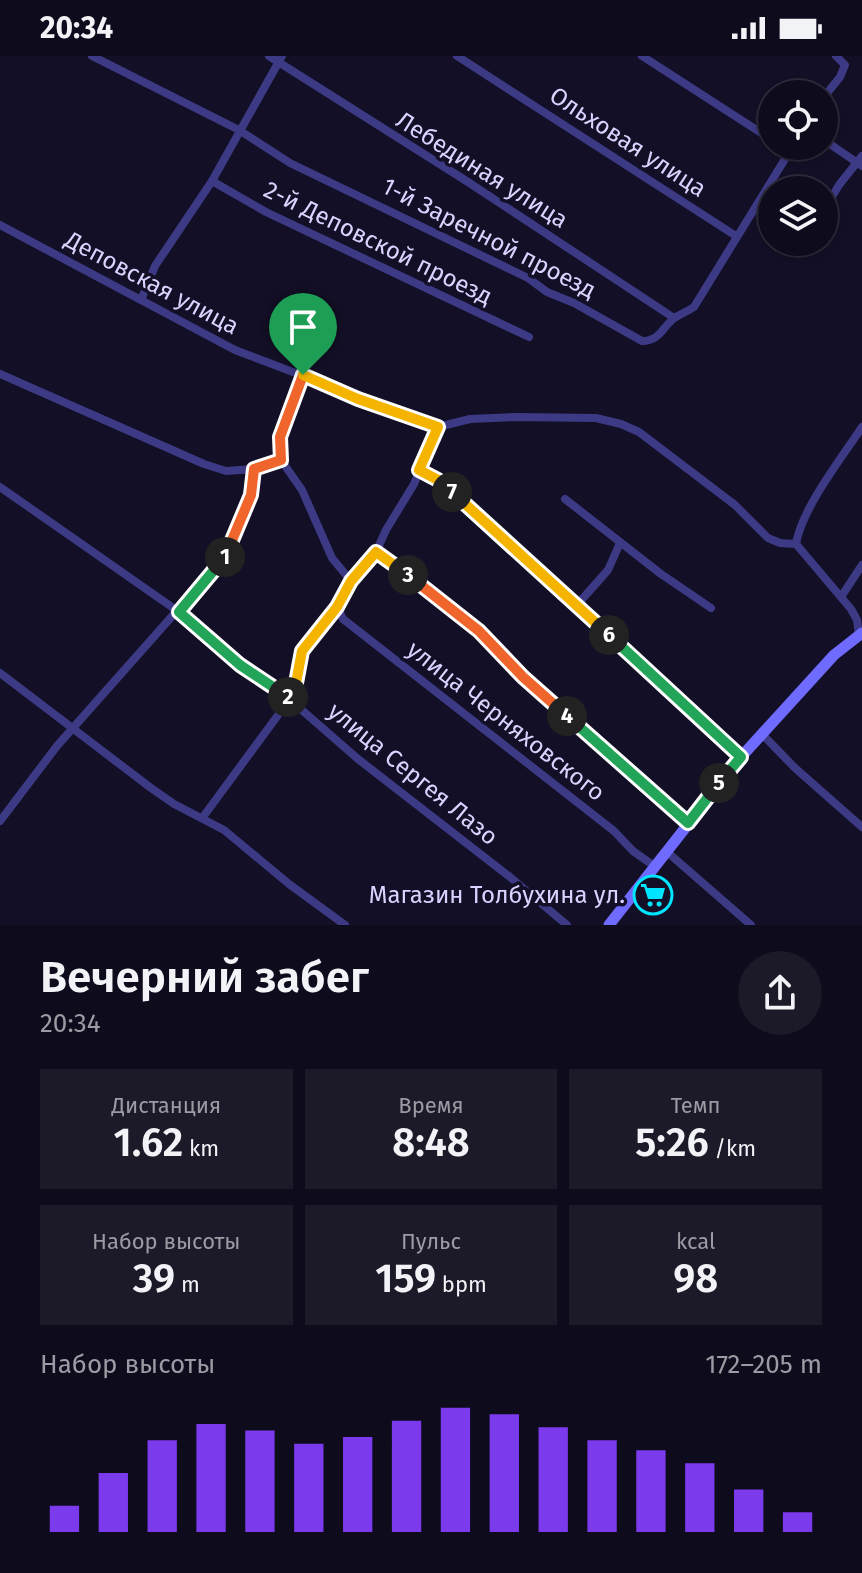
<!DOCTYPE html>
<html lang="ru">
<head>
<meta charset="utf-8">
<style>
  :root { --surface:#0e0b1c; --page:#1c1929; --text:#f1f3f6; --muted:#9b9ba3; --line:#2e2b3b; --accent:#7c3aed }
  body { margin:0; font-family:"Fira Sans",sans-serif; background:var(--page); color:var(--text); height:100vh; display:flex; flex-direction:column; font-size:30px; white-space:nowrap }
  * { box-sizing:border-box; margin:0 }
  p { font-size:26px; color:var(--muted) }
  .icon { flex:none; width:44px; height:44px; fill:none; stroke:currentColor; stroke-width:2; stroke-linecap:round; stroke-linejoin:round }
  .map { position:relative; height:869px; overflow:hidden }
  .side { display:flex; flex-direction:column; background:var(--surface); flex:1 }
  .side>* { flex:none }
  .controls { position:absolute; left:758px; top:24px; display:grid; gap:16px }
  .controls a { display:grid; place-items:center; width:80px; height:80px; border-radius:50%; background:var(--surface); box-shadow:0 2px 6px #0004,0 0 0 2px var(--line); font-size:40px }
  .pin { position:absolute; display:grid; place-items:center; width:68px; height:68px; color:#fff; margin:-82px -34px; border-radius:50% 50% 50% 0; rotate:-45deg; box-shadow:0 0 8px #0007 }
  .pin .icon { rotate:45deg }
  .km { position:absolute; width:40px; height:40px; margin:-20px; border-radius:50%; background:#222; color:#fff; font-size:22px; line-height:40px; text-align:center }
  .round { display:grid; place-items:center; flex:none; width:84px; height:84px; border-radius:42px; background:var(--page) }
  .overview { display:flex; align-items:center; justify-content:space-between; height:136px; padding:0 40px }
  h1 { font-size:44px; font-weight:600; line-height:60px }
  .stats { display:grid; grid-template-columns:repeat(3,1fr); gap:12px; height:136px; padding:8px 40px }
  .stats div { display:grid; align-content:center; border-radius:0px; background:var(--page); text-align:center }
  .stats b { font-size:40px; font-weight:600 }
  .stats small { font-size:22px; font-weight:400 }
  .stats p { font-size:22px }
  .chart { height:224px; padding:16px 40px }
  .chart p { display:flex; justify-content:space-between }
  .chart svg { width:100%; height:144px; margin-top:8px; stroke:var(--accent); stroke-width:6 }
  .status { display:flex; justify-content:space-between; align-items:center; height:56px; padding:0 40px; background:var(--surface); direction:ltr }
  .status svg { height:22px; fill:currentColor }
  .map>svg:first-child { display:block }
</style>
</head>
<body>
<div class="status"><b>20:34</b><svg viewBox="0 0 49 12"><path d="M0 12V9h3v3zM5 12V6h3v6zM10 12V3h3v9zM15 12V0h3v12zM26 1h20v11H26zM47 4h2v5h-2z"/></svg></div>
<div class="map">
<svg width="862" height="869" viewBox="0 0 862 869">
  <rect width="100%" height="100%" fill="#130f26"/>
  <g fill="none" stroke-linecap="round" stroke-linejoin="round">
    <g stroke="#3d3a85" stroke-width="8">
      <path d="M 92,0 L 239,74 L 290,107 L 528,222 L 547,236 L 574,247 L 642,285 C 661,285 662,270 676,261 C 681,258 688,255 694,251 L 793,90"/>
      <polyline points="269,0 468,126 674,262"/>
      <polyline points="457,0 736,180"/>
      <polyline points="642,0 772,84"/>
      <polyline points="824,41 840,21 845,9 836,0"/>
      <polyline points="824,84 862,110"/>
      <polyline points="212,125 266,156 529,281"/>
      <polyline points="824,154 839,129 862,100"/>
      <polyline points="0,169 235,294 438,371 470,363 515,361 596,362 621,368 639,376 735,449 768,482 780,487 796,488 851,553 857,564 859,579"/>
      <polyline points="141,244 155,210 212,125 282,0"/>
      <polyline points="0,318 204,408 226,415 254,413 251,439 229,496 57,690 0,765"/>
      <polyline points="281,404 302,434 332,502 351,525"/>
      <polyline points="254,413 281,404 280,381 303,319"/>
      <polyline points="419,414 438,424 460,442 741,701"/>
      <polyline points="0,431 179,556 240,609 288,642 358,703 510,821 567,869"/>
      <polyline points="565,443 661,518 711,552"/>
      <path d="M 796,488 C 802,452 841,403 862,371"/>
      <polyline points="376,496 479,575 523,621 688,767"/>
      <polyline points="841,541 862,509"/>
      <polyline points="577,549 608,514 620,487"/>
      <polyline points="337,551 343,563 614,775 633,795 654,810"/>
      <polyline points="0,617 151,732 174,748 224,774 289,828 345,869"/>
      <polyline points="762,678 795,712 862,771"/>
      <polyline points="203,761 284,651 296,627 302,595 337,551 351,525 376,496 386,474 414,428 438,371"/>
      <polyline points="666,795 751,869"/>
    </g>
    <polyline stroke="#6f6bff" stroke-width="11" points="609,869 741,701 834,599 862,577"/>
  </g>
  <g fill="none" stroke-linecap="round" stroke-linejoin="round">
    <g stroke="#fff" stroke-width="16">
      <polyline id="split-1" points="225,501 251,439 254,413 281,404 280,381 303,319"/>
    </g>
    <g stroke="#fff" stroke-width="16">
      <polyline id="split-2" points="225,501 179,556 240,609 288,641"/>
    </g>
    <g stroke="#fff" stroke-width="16">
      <polyline id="split-3" points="288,641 296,627 302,595 337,551 351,525 376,496 408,519"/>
    </g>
    <g stroke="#fff" stroke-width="16">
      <polyline id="split-4" points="408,519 479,575 523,621 567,660"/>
    </g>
    <g stroke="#fff" stroke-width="16">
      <polyline id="split-5" points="567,660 688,767 719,727"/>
    </g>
    <g stroke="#fff" stroke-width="16">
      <polyline id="split-6" points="609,579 741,701 719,727"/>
    </g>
    <g stroke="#fff" stroke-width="16">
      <polyline id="split-7" points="452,436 609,579"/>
    </g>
    <g stroke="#fff" stroke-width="16">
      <polyline id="split-8" points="303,319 358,343 438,371 419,414 438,424 452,436"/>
    </g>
    <use href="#split-1" stroke="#f0652b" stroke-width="10"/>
    <use href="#split-2" stroke="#22a559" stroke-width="10"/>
    <use href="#split-3" stroke="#f5b400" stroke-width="10"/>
    <use href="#split-4" stroke="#f0652b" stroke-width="10"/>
    <use href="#split-5" stroke="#22a559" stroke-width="10"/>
    <use href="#split-6" stroke="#22a559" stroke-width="10"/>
    <use href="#split-7" stroke="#f5b400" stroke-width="10"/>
    <use href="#split-8" stroke="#f5b400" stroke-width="10"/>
  </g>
  <defs>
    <g id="supermarket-ring" transform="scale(2)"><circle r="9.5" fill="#130f26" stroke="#00e5ff" stroke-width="1.5"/><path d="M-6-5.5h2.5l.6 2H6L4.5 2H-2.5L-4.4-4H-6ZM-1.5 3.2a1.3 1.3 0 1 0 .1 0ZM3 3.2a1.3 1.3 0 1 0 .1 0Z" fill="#00e5ff"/></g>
  </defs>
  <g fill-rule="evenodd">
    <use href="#supermarket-ring" x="653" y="839"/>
  </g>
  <g text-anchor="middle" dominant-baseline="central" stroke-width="7" stroke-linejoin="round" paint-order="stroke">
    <g font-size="24" fill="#d9d4ff" stroke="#130f26">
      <text transform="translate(628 86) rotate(33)">Ольховая улица</text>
      <text transform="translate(482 114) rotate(32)">Лебединая улица</text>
      <text transform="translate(489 182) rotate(27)">1-й Заречной проезд</text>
      <text transform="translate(378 187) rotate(26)">2-й Деповской проезд</text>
      <text transform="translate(152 227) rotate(28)">Деповская улица</text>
      <text transform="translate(506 665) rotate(38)">улица Черняховского</text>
      <text transform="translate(413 718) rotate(39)">улица Сергея Лазо</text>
    </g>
    <g font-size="24" fill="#d9d4ff" stroke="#130f26" text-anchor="end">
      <text x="625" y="839">Магазин Толбухина ул.</text>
    </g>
  </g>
</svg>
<div class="controls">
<a><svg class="icon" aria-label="locate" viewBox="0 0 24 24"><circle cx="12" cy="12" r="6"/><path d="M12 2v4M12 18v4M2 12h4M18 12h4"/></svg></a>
<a><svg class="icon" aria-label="layers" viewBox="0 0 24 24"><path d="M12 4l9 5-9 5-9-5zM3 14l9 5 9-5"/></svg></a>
</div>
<div class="pin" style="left:303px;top:319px;background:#1e9e55"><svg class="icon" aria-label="arrive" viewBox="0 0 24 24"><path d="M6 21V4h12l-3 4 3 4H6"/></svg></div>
<b class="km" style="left:225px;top:501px">1</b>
<b class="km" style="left:288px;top:641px">2</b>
<b class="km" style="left:408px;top:519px">3</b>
<b class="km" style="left:567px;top:660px">4</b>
<b class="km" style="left:719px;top:727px">5</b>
<b class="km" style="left:609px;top:579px">6</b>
<b class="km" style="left:452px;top:436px">7</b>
</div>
<section class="side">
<div class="overview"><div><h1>Вечерний забег</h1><p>20:34</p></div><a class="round"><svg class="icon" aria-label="share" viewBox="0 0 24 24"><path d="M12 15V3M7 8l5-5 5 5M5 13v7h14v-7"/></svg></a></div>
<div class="stats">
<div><p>Дистанция</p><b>1.62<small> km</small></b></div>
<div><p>Время</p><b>8:48</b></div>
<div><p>Темп</p><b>5:26<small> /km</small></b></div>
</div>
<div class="stats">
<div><p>Набор высоты</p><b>39<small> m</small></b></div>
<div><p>Пульс</p><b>159<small> bpm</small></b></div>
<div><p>kcal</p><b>98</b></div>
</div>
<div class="chart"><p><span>Набор высоты</span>172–205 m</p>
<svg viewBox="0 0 160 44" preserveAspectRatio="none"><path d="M5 44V36M15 44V26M25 44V16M35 44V11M45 44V13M55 44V17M65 44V15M75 44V10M85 44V6M95 44V8M105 44V12M115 44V16M125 44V19M135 44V23M145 44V31M155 44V38"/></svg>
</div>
</section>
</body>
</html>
